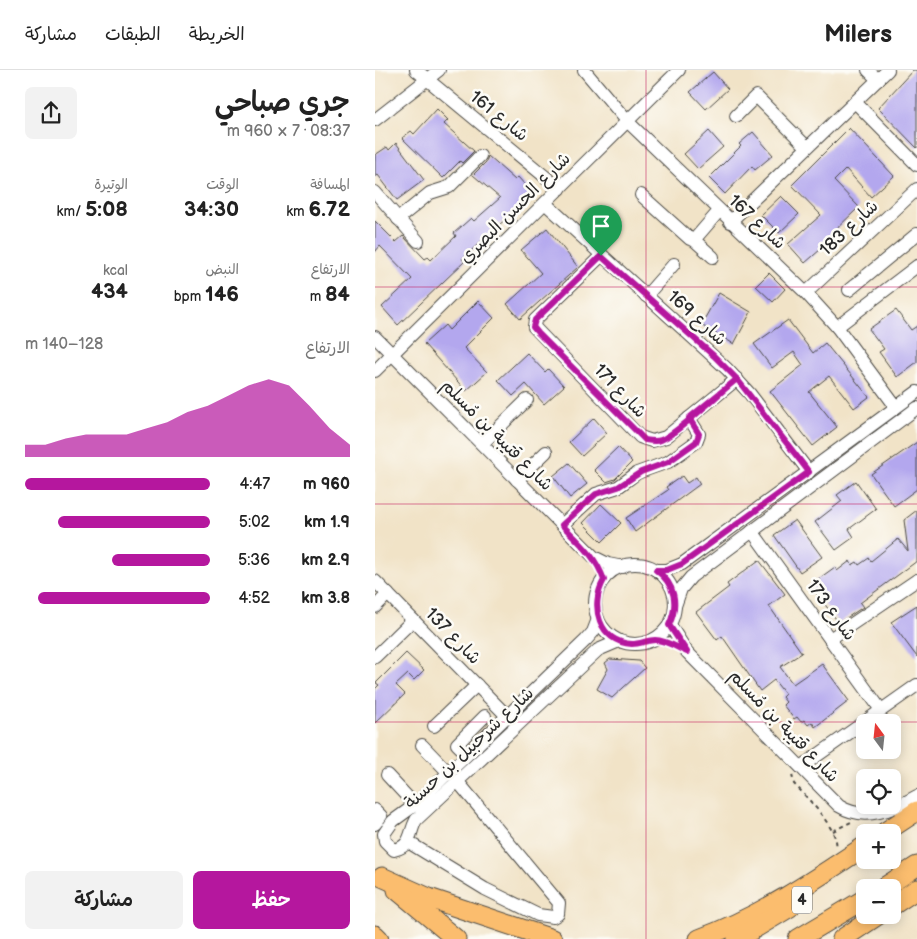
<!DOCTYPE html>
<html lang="ar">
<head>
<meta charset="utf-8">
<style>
  :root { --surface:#fff; --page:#f2f2f2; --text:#222; --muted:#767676; --line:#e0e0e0; --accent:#b5179e }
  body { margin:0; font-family:"Balsamiq Sans","Playpen Sans Arabic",sans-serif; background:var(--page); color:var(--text); direction:rtl; height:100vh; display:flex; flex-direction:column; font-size:19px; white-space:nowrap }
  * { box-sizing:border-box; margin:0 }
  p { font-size:16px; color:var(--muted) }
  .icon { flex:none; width:28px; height:28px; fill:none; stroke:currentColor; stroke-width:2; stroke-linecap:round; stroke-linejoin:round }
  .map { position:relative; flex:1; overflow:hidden; direction:ltr }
  .drawer { display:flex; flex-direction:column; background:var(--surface); width:375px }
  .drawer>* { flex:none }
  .needle { width:32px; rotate:345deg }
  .buttons { position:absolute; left:481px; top:644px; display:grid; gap:10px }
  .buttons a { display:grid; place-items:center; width:45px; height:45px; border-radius:8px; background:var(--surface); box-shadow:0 2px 12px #0003; font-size:25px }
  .pin { position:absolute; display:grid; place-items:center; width:42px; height:42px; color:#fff; margin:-51px -21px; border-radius:50% 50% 50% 0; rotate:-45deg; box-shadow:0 0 5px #0007 }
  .pin .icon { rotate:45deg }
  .round { display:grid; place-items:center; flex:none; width:52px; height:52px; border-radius:8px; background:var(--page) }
  .head { display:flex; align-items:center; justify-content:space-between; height:85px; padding:0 25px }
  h1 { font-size:28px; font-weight:600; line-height:38px }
  .metrics { display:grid; grid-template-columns:repeat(3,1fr); gap:8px; height:85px; padding:5px 25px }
  .metrics div { display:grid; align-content:center }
  .metrics b { font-size:21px; font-weight:600 }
  .metrics small { font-size:14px; font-weight:400 }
  .metrics p { font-size:14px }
  .chart { height:140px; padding:10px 25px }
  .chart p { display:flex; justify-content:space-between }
  .chart svg { width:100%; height:90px; margin-top:5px; fill:var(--accent); opacity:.7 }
  .cta { display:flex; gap:10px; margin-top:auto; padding:10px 25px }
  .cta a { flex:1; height:58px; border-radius:8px; background:var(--accent); color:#fff; font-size:20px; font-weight:600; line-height:58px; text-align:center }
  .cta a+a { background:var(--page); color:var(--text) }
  ul { padding:0 25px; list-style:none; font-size:16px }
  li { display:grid; grid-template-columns:80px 60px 1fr; align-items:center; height:38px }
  li i { height:12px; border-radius:6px; background:var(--accent) }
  header { display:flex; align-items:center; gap:30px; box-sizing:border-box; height:70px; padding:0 25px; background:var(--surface); border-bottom:1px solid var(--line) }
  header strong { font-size:24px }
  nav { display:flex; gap:28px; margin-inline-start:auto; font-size:18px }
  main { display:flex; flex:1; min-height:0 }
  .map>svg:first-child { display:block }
</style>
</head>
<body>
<header>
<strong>Milers</strong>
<nav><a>الخريطة</a><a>الطبقات</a><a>مشاركة</a></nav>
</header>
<main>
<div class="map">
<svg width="542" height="869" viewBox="0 0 542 869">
  <rect width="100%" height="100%" fill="#fdfcf7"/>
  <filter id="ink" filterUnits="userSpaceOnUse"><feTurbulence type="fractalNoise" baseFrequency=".02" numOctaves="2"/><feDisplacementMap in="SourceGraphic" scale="10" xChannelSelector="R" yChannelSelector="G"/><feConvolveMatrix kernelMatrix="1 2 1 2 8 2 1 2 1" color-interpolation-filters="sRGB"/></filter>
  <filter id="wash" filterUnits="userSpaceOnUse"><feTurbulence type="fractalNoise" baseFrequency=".0096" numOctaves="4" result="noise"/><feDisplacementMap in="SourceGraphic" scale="20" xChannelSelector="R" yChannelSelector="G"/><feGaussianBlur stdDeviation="1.12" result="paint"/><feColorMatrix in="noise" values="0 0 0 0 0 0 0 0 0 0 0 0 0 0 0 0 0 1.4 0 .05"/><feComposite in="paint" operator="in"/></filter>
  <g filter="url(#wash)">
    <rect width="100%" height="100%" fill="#f1e3c7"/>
    <g id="blocks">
      <g fill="#b3a7ee">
        <polygon points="538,0 542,0 542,78 503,38"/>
        <polygon points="338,2 353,19 331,39 315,22"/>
        <polygon points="62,39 73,50 69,54 99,81 87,93 85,91 68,108 27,68 36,61 39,64"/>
        <polygon points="474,58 519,106 496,127 471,99 459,111 484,137 451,169 454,172 430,193 413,174 446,145 417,115"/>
        <polygon points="334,61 348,77 323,99 309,84"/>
        <polygon points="378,62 398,85 380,100 377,96 350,124 334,108 366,76 364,74"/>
        <polygon points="21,73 49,110 22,130 3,105 0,107 0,85 12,77 14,80"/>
        <polygon points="113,86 140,110 143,107 158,124 87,189 90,191 23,255 7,237 37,209 5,176 0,182 0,151 21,172 28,166 50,189 53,187 56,190 81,166 79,163 96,148 99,151 125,128 98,105 111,92"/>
        <polygon points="406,126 424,144 404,163 386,145"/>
        <polygon points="172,158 203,197 145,249 132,234 166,203 146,180"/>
        <polygon points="394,203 410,219 398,232 381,216"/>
        <polygon points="344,223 376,242 359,274 326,255"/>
        <polygon points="103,231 119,248 89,278 112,302 91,321 49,274 70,255 74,260"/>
        <polygon points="521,240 536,260 542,256 542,292 522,307 504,282 509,279 494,259"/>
        <polygon points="413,250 438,283 450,273 494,327 479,338 454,306 434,322 462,357 438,376 395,321 428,295 419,282 397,298 379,274"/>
        <polygon points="152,283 170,302 173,299 189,316 169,334 151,314 138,326 123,310"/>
        <polygon points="219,348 232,363 207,386 194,372"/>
        <polygon points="542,372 542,419 519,436 496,404"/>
        <polygon points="243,377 257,392 240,409 231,412 219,400"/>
        <polygon points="194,393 212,414 195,428 178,406"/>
        <polygon points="307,406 312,413 321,407 325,414 260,462 251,448 293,420 291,417"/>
        <polygon points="481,411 501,439 474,459 479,467 461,480 440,452 467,431 462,425"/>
        <polygon points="226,434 246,453 227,472 208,453"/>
        <polygon points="542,440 542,491 485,533 488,537 464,553 435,515 460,497 462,501 475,491 477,495 482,492 484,495 494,488 496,491 523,469 533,481 529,450"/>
        <polygon points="420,450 447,487 425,502 399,465"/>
        <polygon points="384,490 410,524 394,536 427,583 405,597 418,614 447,594 474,631 440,657 437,652 433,655 429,650 426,652 422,647 419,649 408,635 411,632 407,627 410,624 399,610 385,621 347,566 342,570 321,542 354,517 352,514"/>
        <polygon points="542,535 542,587 516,552"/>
        <polygon points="31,583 49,600 39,610 33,604 21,615 30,624 0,653 0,619 4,615 1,613"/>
        <polygon points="235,589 264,591 270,598 237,628 222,619 233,599 230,593"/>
      </g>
    </g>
  </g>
  <g filter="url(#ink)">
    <use href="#blocks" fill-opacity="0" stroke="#494742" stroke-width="1"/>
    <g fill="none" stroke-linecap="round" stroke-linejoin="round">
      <g stroke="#494742" stroke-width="14">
        <g id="minor">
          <polyline points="41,0 185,119"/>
          <polyline points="209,0 252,51 431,223 462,257 521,337"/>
          <polyline points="493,0 503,10"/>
          <polyline points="480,32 542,95"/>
          <polyline points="361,46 381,26 432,77"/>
          <polyline points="0,50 64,0"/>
          <polyline points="0,122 43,171"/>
          <polyline points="266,125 315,169 319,170 338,187"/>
          <polyline points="171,134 352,299 375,324 434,402"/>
          <polyline points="23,149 55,123 74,117 105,86"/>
          <polyline points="355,152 513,0"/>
          <polyline points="319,170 344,141"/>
          <polyline points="226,186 160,250 159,257 265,367 277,371 291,367 362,309"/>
          <polyline points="474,220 542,164"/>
          <polyline points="431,223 542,119"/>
          <polyline points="271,226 299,194"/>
          <polyline points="462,257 542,196"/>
          <polyline points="0,267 219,487 233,494 248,497"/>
          <polyline points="0,301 304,0"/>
          <polyline points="107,374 152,330"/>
          <polyline points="142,410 171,382"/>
          <polyline points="187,455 221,424 243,417 262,403 293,392 321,372 324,364 314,348"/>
          <polyline points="377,461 506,640"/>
          <circle cx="260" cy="534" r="40"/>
          <polyline points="281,500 292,500 307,494 542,322"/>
          <polyline points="0,511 132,646"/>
          <polyline points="300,536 306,519 316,507 542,338"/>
          <polyline points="0,537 13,524"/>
          <path d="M 223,549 L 218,562 L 211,570 L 40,735 L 18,751 L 9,764 L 10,771 L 19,780 C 37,776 34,763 41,750 L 223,580 L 244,571"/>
          <path d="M 295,555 L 312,582 L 464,736 C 490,752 518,740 542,726"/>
          <polyline points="455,569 542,510"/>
          <polyline points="0,587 38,550"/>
          <polyline points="59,656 102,615"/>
          <polyline points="47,675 73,702"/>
          <polyline points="92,684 82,674 110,646"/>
          <polyline points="426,697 542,615"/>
          <polyline points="12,705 40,735"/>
          <polyline points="0,740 6,746 0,754"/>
          <polyline points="33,772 110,819 163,845 178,847 183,844 184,833 83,712"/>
        </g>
      </g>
      <g stroke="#494742" stroke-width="21">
        <g id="highway">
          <polyline points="510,762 542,741"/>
          <polyline points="7,807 54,828 177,869"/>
          <polyline points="508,818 542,796"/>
          <polyline points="22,820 81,869"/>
          <polyline points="518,835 542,819"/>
          <polyline points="0,865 4,869"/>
          <path d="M 324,869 C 384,847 438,811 490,776"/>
          <polyline points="362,869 415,837"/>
          <polyline points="423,869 490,829"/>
          <polyline points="467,869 503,845"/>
        </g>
      </g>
      <g stroke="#494742" stroke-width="2" stroke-dasharray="4 4" stroke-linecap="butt">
        <path d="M 417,705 L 419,714 C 430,725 466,762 461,778"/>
        <polyline points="458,761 476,752"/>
      </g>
      <use href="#minor" stroke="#fff" stroke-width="12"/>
      <use href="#highway" stroke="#fbbd6e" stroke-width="19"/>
    </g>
  </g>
  <g fill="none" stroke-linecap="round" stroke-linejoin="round" filter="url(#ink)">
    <g stroke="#fff" stroke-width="10">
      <path id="route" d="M 226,186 L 339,286 L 362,309 L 314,348 L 324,364 L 321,372 L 293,392 L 266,402 L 243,417 L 221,424 L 187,455 C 204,472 221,486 229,510 C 214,536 224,572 257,574 C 265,574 273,570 280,570 C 291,570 303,578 312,582 L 294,555 C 304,534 300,514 281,500 L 292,500 L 307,494 L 434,402 L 362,309 C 344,323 303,363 286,370 C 281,372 276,371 270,370 L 163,263 L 158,257 L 160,250 L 226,186"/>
    </g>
    <use href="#route" stroke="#b5179e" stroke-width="6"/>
  </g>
  <path fill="none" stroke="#c2185b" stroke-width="1" stroke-opacity="0.55" d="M 271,0 L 271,869M 0,217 L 542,217M 0,434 L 542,434M 0,652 L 542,652"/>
  <g text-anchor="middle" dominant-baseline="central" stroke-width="5" stroke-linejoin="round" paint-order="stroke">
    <rect fill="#fdfcf7" stroke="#6a6a68" stroke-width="1" x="417" y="816.5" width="20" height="27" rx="4"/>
    <g font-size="16" font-weight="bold" fill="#2b2b2b">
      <text x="427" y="830">4</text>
    </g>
    <g font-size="18" fill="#2b2b2b" stroke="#fdfcf7">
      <text transform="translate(124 46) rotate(39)">شارع 161</text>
      <text transform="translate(140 138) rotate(-45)">شارع الحسن البصري</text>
      <text transform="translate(382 152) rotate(43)">شارع 167</text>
      <text transform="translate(474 158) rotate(-43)">شارع 183</text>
      <text transform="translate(322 248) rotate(42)">شارع 169</text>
      <text transform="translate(245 321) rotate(46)">شارع 171</text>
      <text transform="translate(122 365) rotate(45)">شارع قتيبة بن مُسلم</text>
      <text transform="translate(456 540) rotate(54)">شارع 173</text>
      <text transform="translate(78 566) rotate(46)">شارع 137</text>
      <text transform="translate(409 656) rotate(46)">شارع قتيبة بن مُسلم</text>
      <text transform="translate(94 678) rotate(-43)">شارع شرحبيل بن حسنة</text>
    </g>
  </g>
</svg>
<div class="buttons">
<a><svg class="needle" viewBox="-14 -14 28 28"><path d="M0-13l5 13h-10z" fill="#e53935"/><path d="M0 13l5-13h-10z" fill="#767676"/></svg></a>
<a><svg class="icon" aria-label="locate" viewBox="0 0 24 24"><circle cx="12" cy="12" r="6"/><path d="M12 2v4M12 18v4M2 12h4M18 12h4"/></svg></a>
<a>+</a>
<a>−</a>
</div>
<div class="pin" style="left:226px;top:186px;background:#1e9e55"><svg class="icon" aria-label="arrive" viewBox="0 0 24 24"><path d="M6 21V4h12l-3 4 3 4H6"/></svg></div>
</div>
<section class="drawer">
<div class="head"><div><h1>جري صباحي</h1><p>08:37 · 7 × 960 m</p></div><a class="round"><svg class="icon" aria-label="share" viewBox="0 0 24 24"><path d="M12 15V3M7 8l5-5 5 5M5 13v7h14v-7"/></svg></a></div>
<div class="metrics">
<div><p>المسافة</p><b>6.72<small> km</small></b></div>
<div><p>الوقت</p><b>34:30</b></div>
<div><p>الوتيرة</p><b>5:08<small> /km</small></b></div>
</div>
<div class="metrics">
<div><p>الارتفاع</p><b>84<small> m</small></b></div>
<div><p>النبض</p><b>146<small> bpm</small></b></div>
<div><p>kcal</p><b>434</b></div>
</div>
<div class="chart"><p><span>الارتفاع</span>128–140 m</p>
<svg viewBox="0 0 160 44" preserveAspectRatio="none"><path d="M0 44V38L10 38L20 35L30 33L40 33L50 33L60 30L70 27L80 22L90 19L100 14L110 9L120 6L130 9L140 19L150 30L160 38V44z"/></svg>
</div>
<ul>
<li><b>960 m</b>4:47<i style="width:100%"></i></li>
<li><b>1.9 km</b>5:02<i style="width:82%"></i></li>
<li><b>2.9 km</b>5:36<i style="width:53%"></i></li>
<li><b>3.8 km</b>4:52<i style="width:93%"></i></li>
</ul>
<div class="cta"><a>حفظ</a><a>مشاركة</a></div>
</section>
</main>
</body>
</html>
